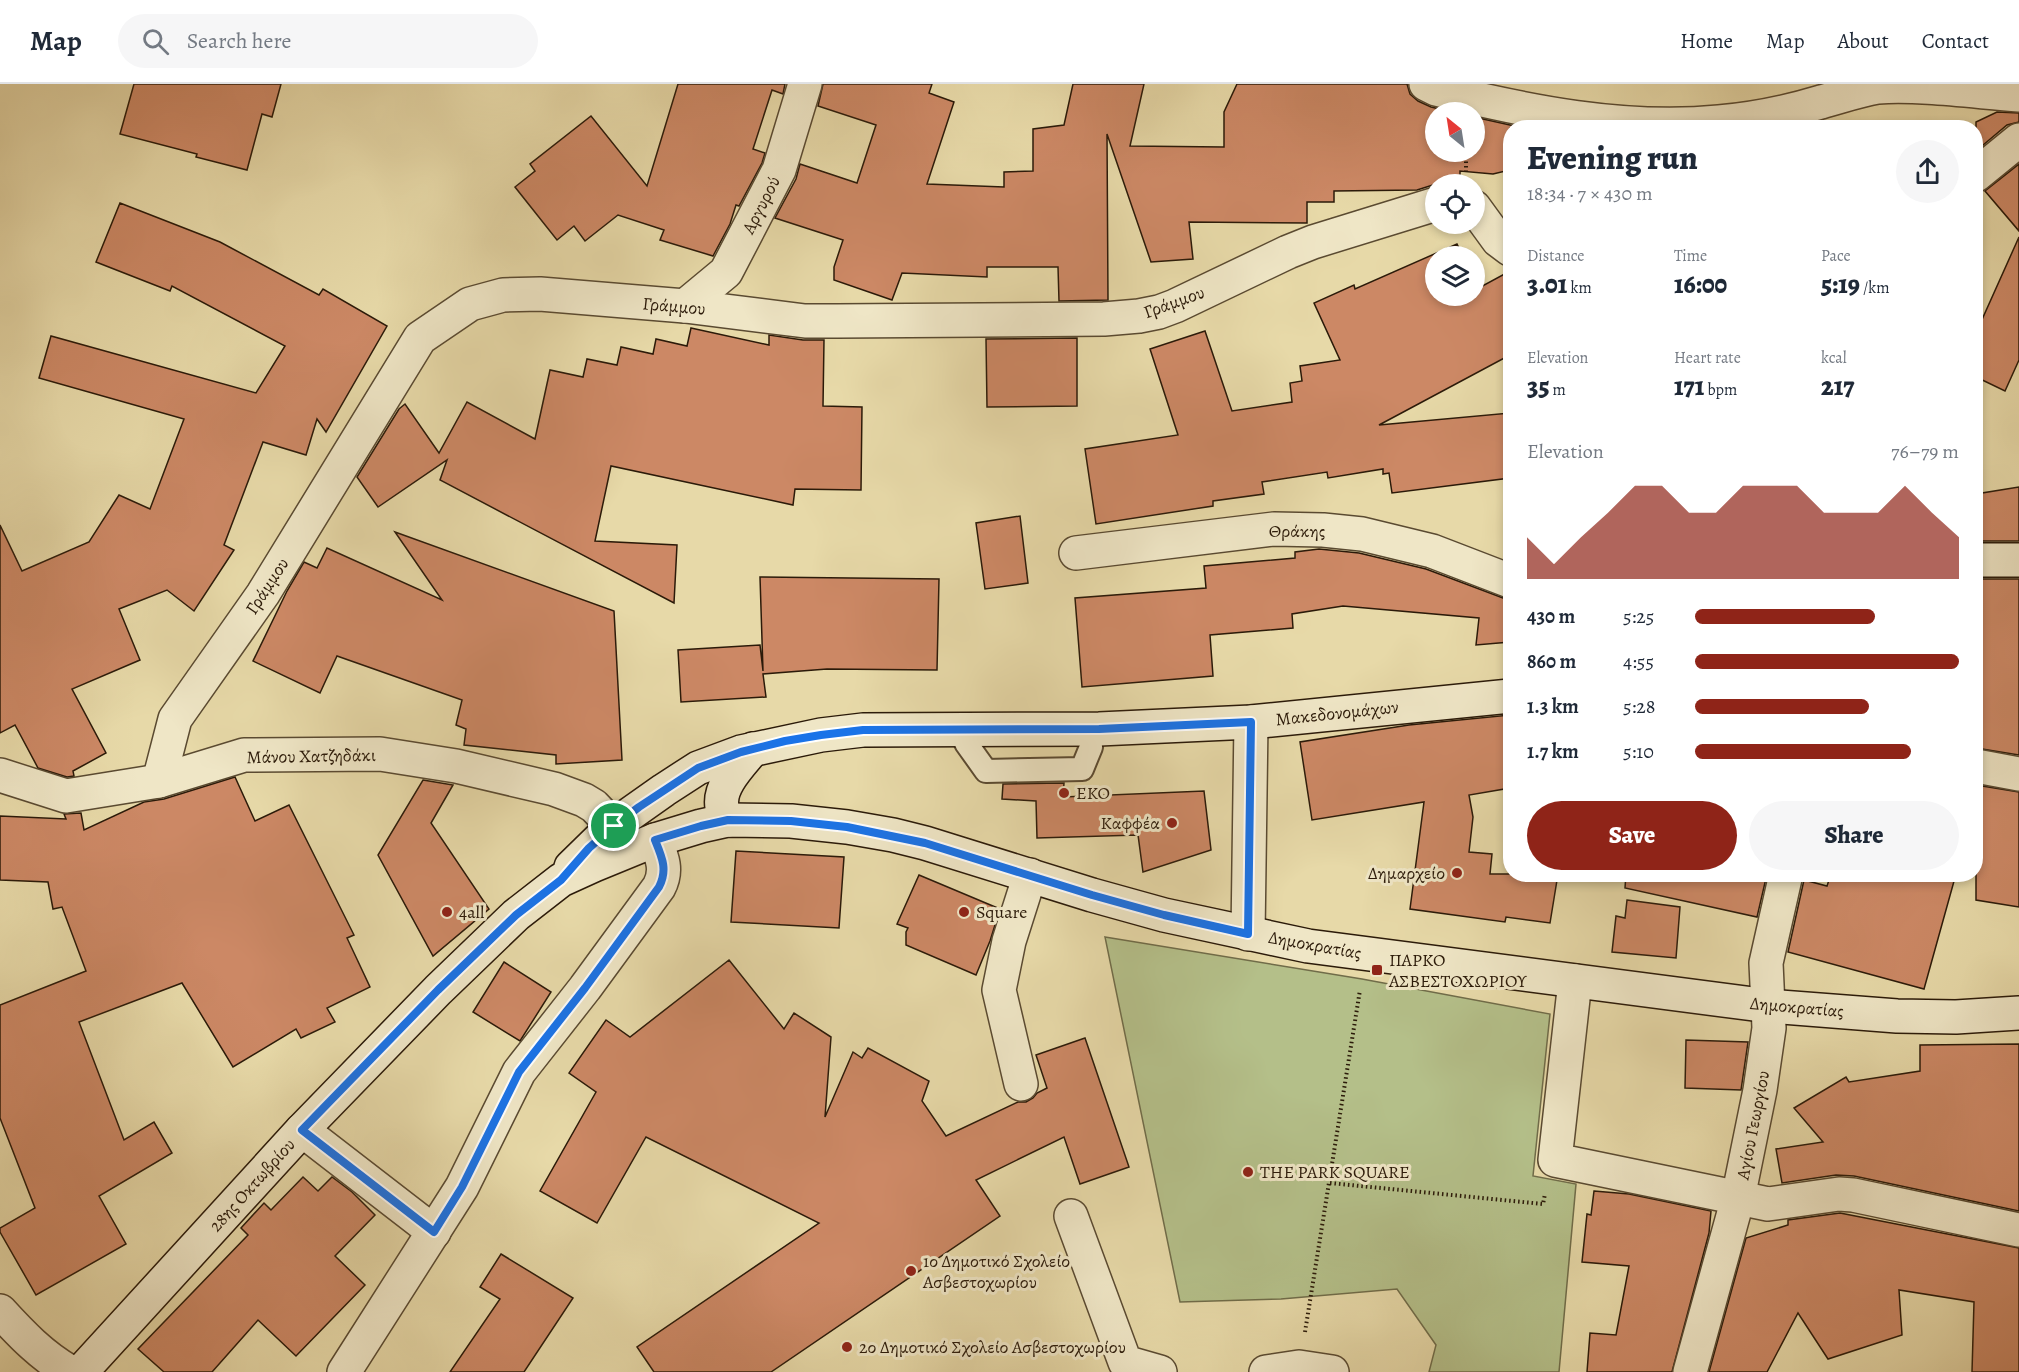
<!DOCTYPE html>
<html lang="en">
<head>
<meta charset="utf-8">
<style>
  :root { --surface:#fff; --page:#f6f6f7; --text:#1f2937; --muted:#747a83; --line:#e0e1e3; --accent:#8f2418 }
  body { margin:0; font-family:Alegreya,serif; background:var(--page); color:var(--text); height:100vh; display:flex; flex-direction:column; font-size:22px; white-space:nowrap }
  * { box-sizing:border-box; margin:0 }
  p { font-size:20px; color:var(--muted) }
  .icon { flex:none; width:33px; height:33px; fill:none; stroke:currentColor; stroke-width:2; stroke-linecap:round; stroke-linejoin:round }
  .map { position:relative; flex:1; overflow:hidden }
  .sheet { position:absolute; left:1503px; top:36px; width:480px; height:762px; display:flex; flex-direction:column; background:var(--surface); border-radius:24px; box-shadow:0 3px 9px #0003 }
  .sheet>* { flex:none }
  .needle { width:39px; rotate:330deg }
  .controls { position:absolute; left:1425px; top:18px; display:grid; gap:12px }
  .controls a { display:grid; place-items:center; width:60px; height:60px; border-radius:50%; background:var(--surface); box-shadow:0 3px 9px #0003; font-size:30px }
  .pin { position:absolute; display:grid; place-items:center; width:51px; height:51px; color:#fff; margin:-26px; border:3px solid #fff; border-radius:50%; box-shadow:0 2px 6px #0007 }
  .round { display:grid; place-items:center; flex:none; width:63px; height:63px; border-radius:32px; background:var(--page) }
  .headline { display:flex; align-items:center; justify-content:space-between; height:102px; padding:0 24px }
  h1 { font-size:33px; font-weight:800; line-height:45px }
  .metrics { display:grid; grid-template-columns:repeat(3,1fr); gap:9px; height:102px; padding:6px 24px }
  .metrics div { display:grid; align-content:center }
  .metrics b { font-size:26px; font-weight:800 }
  .metrics small { font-size:16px; font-weight:400 }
  .metrics p { font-size:16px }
  .chart { height:168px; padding:12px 24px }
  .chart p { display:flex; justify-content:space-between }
  .chart svg { width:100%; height:108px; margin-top:6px; fill:var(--accent); opacity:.7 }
  .primary-button { display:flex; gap:12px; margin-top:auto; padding:12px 24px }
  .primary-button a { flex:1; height:69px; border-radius:36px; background:var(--accent); color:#fff; font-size:24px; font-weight:800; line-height:69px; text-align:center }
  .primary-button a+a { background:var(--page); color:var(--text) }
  ul { padding:0 24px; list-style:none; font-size:20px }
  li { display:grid; grid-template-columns:96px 72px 1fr; align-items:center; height:45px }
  li i { height:15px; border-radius:8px; background:var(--accent) }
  header { display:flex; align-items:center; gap:36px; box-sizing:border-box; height:84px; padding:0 30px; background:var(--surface); border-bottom:2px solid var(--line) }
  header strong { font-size:28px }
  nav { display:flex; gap:33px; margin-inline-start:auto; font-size:21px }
  .search { width:420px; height:54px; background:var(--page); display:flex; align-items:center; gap:15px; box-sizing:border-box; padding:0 21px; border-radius:33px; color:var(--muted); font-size:22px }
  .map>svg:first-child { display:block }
</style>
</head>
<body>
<header>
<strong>Map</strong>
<div class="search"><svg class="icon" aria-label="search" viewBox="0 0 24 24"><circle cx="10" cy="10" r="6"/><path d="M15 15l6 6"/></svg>Search here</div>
<nav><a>Home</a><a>Map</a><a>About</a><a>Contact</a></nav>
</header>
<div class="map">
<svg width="2019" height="1288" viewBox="0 0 2019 1288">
  <rect width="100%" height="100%" fill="#e7d9a8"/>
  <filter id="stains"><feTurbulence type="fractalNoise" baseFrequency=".00333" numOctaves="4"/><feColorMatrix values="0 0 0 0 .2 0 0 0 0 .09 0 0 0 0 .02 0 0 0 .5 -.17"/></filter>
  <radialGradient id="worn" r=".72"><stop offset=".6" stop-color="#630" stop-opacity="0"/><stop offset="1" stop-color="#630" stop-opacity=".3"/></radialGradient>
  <polygon fill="#b4bf89" stroke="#706c49" stroke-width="1.5" points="1105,853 1362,895 1550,930 1533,1092 1576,1100 1559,1288 1429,1288 1436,1261 1397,1205 1281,1215 1180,1218"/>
  <g fill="#cc8865" stroke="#2b1a09" stroke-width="1.5">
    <polygon points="134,0 281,0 272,33 262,30 247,86 196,73 197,70 120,50"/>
    <polygon points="678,0 785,0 783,10 772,6 753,65 765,69 762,79 739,122 736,121 730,140 713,172 660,156 664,146 618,131 585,157 574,142 557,156 515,103 535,87 530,80 591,32 647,102"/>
    <polygon points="823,0 932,0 929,9 954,18 927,100 1004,103 1004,88 1033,87 1033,45 1064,41 1073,0 1144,0 1130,62 1224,63 1224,28 1237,0 1407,0 1410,10 1418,17 1431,23 1453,28 1436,28 1436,68 1474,68 1474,33 1519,43 1510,44 1510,86 1493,90 1460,87 1460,98 1436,100 1417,106 1334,107 1334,118 1307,118 1307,139 1189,138 1193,175 1151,178 1107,50 1108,216 1059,217 1058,183 987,183 987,193 902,189 892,216 834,196 834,183 843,156 775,134 796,95 800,80 857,99 876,41 818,22"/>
    <polygon points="1997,28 2019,29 2019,38 2007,41 1976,67 1976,38"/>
    <polygon points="2019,80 2019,147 1985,107"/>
    <polygon points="120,119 220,158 319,211 323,205 387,242 326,348 317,335 306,371 263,358 224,461 234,466 194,527 167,506 119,525 140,576 72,605 106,669 73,687 74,692 67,693 38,684 15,641 0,649 0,441 22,487 89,458 119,411 150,425 184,335 39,294 51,252 256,309 285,262 172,202 170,207 96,178"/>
    <polygon points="2019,153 2019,276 2005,307 1976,293 1976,249"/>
    <polygon points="1457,160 1463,172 1436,172 1436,212 1474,212 1474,199 1477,205 1510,187 1510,271 1379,341 1510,329 1510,394 1392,409 1389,389 1383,390 1383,385 1328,394 1327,388 1262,398 1264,410 1213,417 1213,422 1096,440 1085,365 1178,351 1150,265 1205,247 1232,327 1292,318 1290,299 1302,297 1300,282 1340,276 1314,219 1354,201 1355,205"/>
    <polygon points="691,244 769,261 769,251 803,256 824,256 823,322 862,323 861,406 795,405 793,421 611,382 595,457 677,461 674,519 440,396 447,376 378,423 357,393 399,325 405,320 439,369 467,318 535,355 550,286 583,293 587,275 617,281 621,263 653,270 656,255 687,262"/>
    <polygon points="1077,254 1077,322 987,323 986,255"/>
    <polygon points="2019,403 2019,457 1976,457 1976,410"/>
    <polygon points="1020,432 1028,499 985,505 976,439"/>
    <polygon points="395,448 614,527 622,676 556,680 556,671 464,661 466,645 456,641 462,616 337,572 320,609 253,577 287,507 304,478 317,484 327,464 442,516"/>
    <polygon points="1319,465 1359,469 1426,485 1503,514 1510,515 1510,558 1476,561 1479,534 1343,522 1292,530 1293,544 1210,551 1213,592 1082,603 1075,514 1206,504 1204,482 1295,474 1295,468"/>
    <polygon points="760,493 939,495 937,586 827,585 763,590 766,613 681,618 678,566 760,561 763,587"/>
    <polygon points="1976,495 2019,495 2019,671 1976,664"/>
    <polygon points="1510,631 1510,704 1469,711 1473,733 1469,768 1492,770 1490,790 1558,790 1550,839 1506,833 1505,838 1410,825 1424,718 1312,736 1300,658 1409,641"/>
    <polygon points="235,693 255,737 289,721 354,851 347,854 370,903 327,924 335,938 301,954 296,945 233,983 182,899 79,938 124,1056 154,1038 172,1069 99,1112 126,1160 36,1211 0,1148 0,1144 35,1124 0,1034 0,921 86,887 62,823 53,825 48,798 0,796 0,732 66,735 64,730 81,729 84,746 144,718 164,715"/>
    <polygon points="423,696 453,701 431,739 489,825 433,872 378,771"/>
    <polygon points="1064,699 1063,713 1204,707 1211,766 1143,788 1138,751 1037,754 1036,717 1002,715 1003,700"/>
    <polygon points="1976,701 2019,708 2019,823 1976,816"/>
    <polygon points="736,767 844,773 839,844 731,838"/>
    <polygon points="1626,790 1767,790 1757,833 1625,804"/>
    <polygon points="1831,790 1956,790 1924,905 1788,868 1804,796 1827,802"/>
    <polygon points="919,791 1000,825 990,857 976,891 906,861 906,848 908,844 897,840"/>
    <polygon points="1627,816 1680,823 1676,874 1612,868 1616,832 1625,834"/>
    <polygon points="729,876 784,945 794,929 831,953 825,1033 853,968 862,974 868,964 929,997 922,1017 946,1052 1018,1018 1026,1018 1033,1014 1037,1009 1047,1004 1036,971 1085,954 1129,1083 1080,1100 1064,1053 976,1096 1000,1132 771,1288 654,1288 637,1263 819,1139 646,1053 597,1139 540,1107 596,1008 569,989 606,936 630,953"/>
    <polygon points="504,878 551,908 520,957 473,928"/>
    <polygon points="1686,956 1748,958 1741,1006 1685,1004"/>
    <polygon points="2019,960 2019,1127 1854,1092 1836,1091 1782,1099 1776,1065 1823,1058 1794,1024 1846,993 1849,998 1920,987 1920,961"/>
    <polygon points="303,1093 318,1107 332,1093 352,1108 375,1131 335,1172 365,1201 296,1272 258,1236 212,1288 164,1288 138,1265 248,1151 241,1144 264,1119 271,1126"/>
    <polygon points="1594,1107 1629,1110 1711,1127 1709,1149 1672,1288 1587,1288 1590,1249 1616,1251 1629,1182 1582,1178 1587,1130 1591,1131"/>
    <polygon points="1840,1129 2019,1164 2019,1288 1972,1288 1974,1218 1899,1206 1902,1251 1828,1275 1798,1229 1767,1288 1709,1288 1746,1154 1788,1141 1788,1136"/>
    <polygon points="501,1170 573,1214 524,1288 450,1288 500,1215 480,1203"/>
  </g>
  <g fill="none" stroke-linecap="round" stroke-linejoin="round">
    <g stroke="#5a4a31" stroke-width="26">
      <polyline id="service" points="966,659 986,687 1082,685 1091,663"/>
    </g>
    <g stroke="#5a4a31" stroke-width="36">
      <g id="minor">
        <path d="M 1426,0 L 1436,5 C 1528,28 1624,47 1719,38 C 1753,35 1788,28 1821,18 C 1840,13 1859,6 1878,3 C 1920,0 1977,8 2019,11"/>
        <polyline points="1976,91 2019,56"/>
        <polyline points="1474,123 1498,156 1510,165"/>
        <polyline points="685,222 726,188 779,86 805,0"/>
        <polyline points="1076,469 1274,445 1323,446 1362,450 1432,467 1510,497"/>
        <polyline points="1976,682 2019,690"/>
        <polyline points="0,691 66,712 159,697 244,671 380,670 456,682 554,705 584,716 594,722 613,742"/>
        <polyline points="159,697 175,635 263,510 420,254 470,220 503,211 540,210 685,222 805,237 837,237 1104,235 1139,232 1159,228 1175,222 1288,168 1313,158 1436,120"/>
        <polyline points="1248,850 1251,638"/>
        <polyline points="1575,897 1555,1076 1768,1120 1839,1110 1853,1111 2019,1146"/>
        <polyline points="1021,1000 999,906 1009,857 1030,791"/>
        <polyline points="302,1046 434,1148"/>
        <polyline points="1071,1132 1125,1278 1160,1288"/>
        <path d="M 0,1227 C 21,1250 42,1272 70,1288"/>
        <path d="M 344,1288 L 462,1103 L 519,988 L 585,904 L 659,803 C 668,786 662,773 655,756"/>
        <polyline points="1266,1288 1299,1283 1332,1288"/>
      </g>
    </g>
    <g stroke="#5a4a31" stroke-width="36">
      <polyline id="tertiary" points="1690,1288 1738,1114 1760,1006 1769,944 1766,879 1786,790"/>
    </g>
    <g stroke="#2b1a09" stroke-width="36">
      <g id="secondary">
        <polyline points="1976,476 2019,476"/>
        <path d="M 728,736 C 726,732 723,728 722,723 C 718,702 741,680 753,665"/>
        <polyline points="571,783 613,742 664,706 698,684 741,668 821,651 863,646 1099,645 1251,638 1510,612"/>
        <polyline points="81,1288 302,1046 438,906 516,831 561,796 594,781 655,756 701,742 728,736 791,737 847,743 893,751 925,759 1092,811 1164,831 1308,862 1769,922 1897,932 1956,933 2019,929"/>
      </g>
    </g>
    <g stroke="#2b1a09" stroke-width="4" stroke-dasharray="1.5 3" stroke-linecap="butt">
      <polyline points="1466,88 1466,68"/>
      <polyline points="1330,1099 1543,1120 1545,1110"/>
      <polyline points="1305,1248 1360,906"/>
    </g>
    <use href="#service" stroke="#efe6c6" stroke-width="22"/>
    <use href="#minor" stroke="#efe6c6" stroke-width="33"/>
    <use href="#tertiary" stroke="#efe6c6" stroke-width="33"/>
    <use href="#secondary" stroke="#efe6c6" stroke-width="33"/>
  </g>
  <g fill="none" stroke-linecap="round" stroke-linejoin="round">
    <g stroke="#fff" stroke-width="12">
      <path id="route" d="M 1251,638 L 1248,850 L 1164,831 L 1092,811 L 925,759 L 847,743 L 791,737 L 728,736 L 701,742 L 655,756 C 662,773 668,786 659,803 L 585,904 L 519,988 L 462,1103 L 434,1148 L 302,1046 L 438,906 L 516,831 L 561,796 L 589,764 L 614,742 L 639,723 L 698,684 L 741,668 L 785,657 L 821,651 L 863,646 L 1099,645 Z"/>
    </g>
    <use href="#route" stroke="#1a73e8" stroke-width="8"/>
  </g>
  <g fill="#8f2418" stroke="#efe6c6" stroke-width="2">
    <circle cx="1064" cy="709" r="6"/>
    <circle cx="1172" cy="739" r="6"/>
    <circle cx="1457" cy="789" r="6"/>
    <circle cx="447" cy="828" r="6"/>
    <circle cx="964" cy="828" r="6"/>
    <rect x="1371" y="880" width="12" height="12" rx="3"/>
    <circle cx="1248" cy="1088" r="6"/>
    <circle cx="911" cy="1187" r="6"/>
    <circle cx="847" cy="1263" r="6"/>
  </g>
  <g text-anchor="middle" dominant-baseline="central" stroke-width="6" stroke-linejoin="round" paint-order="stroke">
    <g font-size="18" fill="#2b1a09" stroke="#efe6c6">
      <text transform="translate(761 121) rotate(-63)">Αργυρού</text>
      <text transform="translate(1174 218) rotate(-20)">Γράμμου</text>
      <text transform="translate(674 222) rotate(5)">Γράμμου</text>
      <text x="1297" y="447">Θράκης</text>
      <text transform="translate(267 502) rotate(-57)">Γράμμου</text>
      <text transform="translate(1337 629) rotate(-6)">Μακεδονομάχων</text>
      <text transform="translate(311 672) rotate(-1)">Μάνου Χατζηδάκι</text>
      <text transform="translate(1315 861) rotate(10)">Δημοκρατίας</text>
      <text transform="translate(1797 923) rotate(5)">Δημοκρατίας</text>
      <text transform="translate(1753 1041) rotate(-79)">Αγίου Γεωργίου</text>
      <text transform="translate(252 1101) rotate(-48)">28ης Οκτωβρίου</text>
    </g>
    <g font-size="18" fill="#2b1a09" stroke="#efe6c6" text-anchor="start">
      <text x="1076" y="709">EKO</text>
      <text x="1160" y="739" text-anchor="end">Καφφέα</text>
      <text x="1445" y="789" text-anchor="end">Δημαρχείο</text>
      <text x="459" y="828">4all</text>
      <text x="976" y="828">Square</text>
      <text x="1389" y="876">ΠΑΡΚΟ<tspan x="1389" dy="21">ΑΣΒΕΣΤΟΧΩΡΙΟΥ</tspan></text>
      <text x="1260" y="1088">THE PARK SQUARE</text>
      <text x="923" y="1177">1ο Δημοτικό Σχολείο<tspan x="923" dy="21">Ασβεστοχωρίου</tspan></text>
      <text x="859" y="1263">2ο Δημοτικό Σχολείο Ασβεστοχωρίου</text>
    </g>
  </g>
  <rect width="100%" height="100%" filter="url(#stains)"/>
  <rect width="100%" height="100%" fill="url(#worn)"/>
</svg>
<div class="controls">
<a><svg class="needle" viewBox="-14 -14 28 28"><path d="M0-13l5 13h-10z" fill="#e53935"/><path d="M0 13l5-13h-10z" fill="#747a83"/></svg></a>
<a><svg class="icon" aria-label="locate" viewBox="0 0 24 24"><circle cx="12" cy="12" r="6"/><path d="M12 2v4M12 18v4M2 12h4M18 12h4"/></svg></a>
<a><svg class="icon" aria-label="layers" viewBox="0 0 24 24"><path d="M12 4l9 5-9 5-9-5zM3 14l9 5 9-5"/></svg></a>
</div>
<div class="pin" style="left:614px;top:742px;background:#1e9e55"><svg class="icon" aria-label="arrive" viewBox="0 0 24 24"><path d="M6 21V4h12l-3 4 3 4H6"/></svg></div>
<section class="sheet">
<div class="headline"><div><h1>Evening run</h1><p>18:34 · 7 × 430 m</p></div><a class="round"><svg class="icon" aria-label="share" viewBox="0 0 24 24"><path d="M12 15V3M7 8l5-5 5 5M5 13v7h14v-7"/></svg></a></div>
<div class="metrics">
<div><p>Distance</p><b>3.01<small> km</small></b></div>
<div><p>Time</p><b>16:00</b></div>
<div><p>Pace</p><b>5:19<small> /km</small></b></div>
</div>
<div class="metrics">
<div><p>Elevation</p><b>35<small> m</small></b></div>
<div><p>Heart rate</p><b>171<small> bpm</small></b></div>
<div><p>kcal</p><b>217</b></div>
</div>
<div class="chart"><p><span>Elevation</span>76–79 m</p>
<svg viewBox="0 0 160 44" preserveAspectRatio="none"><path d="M0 44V27L10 38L20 27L30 17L40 6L50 6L60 17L70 17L80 6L90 6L100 6L110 17L120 17L130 17L140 6L150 17L160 27V44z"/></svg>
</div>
<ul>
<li><b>430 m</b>5:25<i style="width:68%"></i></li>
<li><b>860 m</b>4:55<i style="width:100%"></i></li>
<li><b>1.3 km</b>5:28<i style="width:66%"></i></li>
<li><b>1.7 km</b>5:10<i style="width:82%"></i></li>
</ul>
<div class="primary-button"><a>Save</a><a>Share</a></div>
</section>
</div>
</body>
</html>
